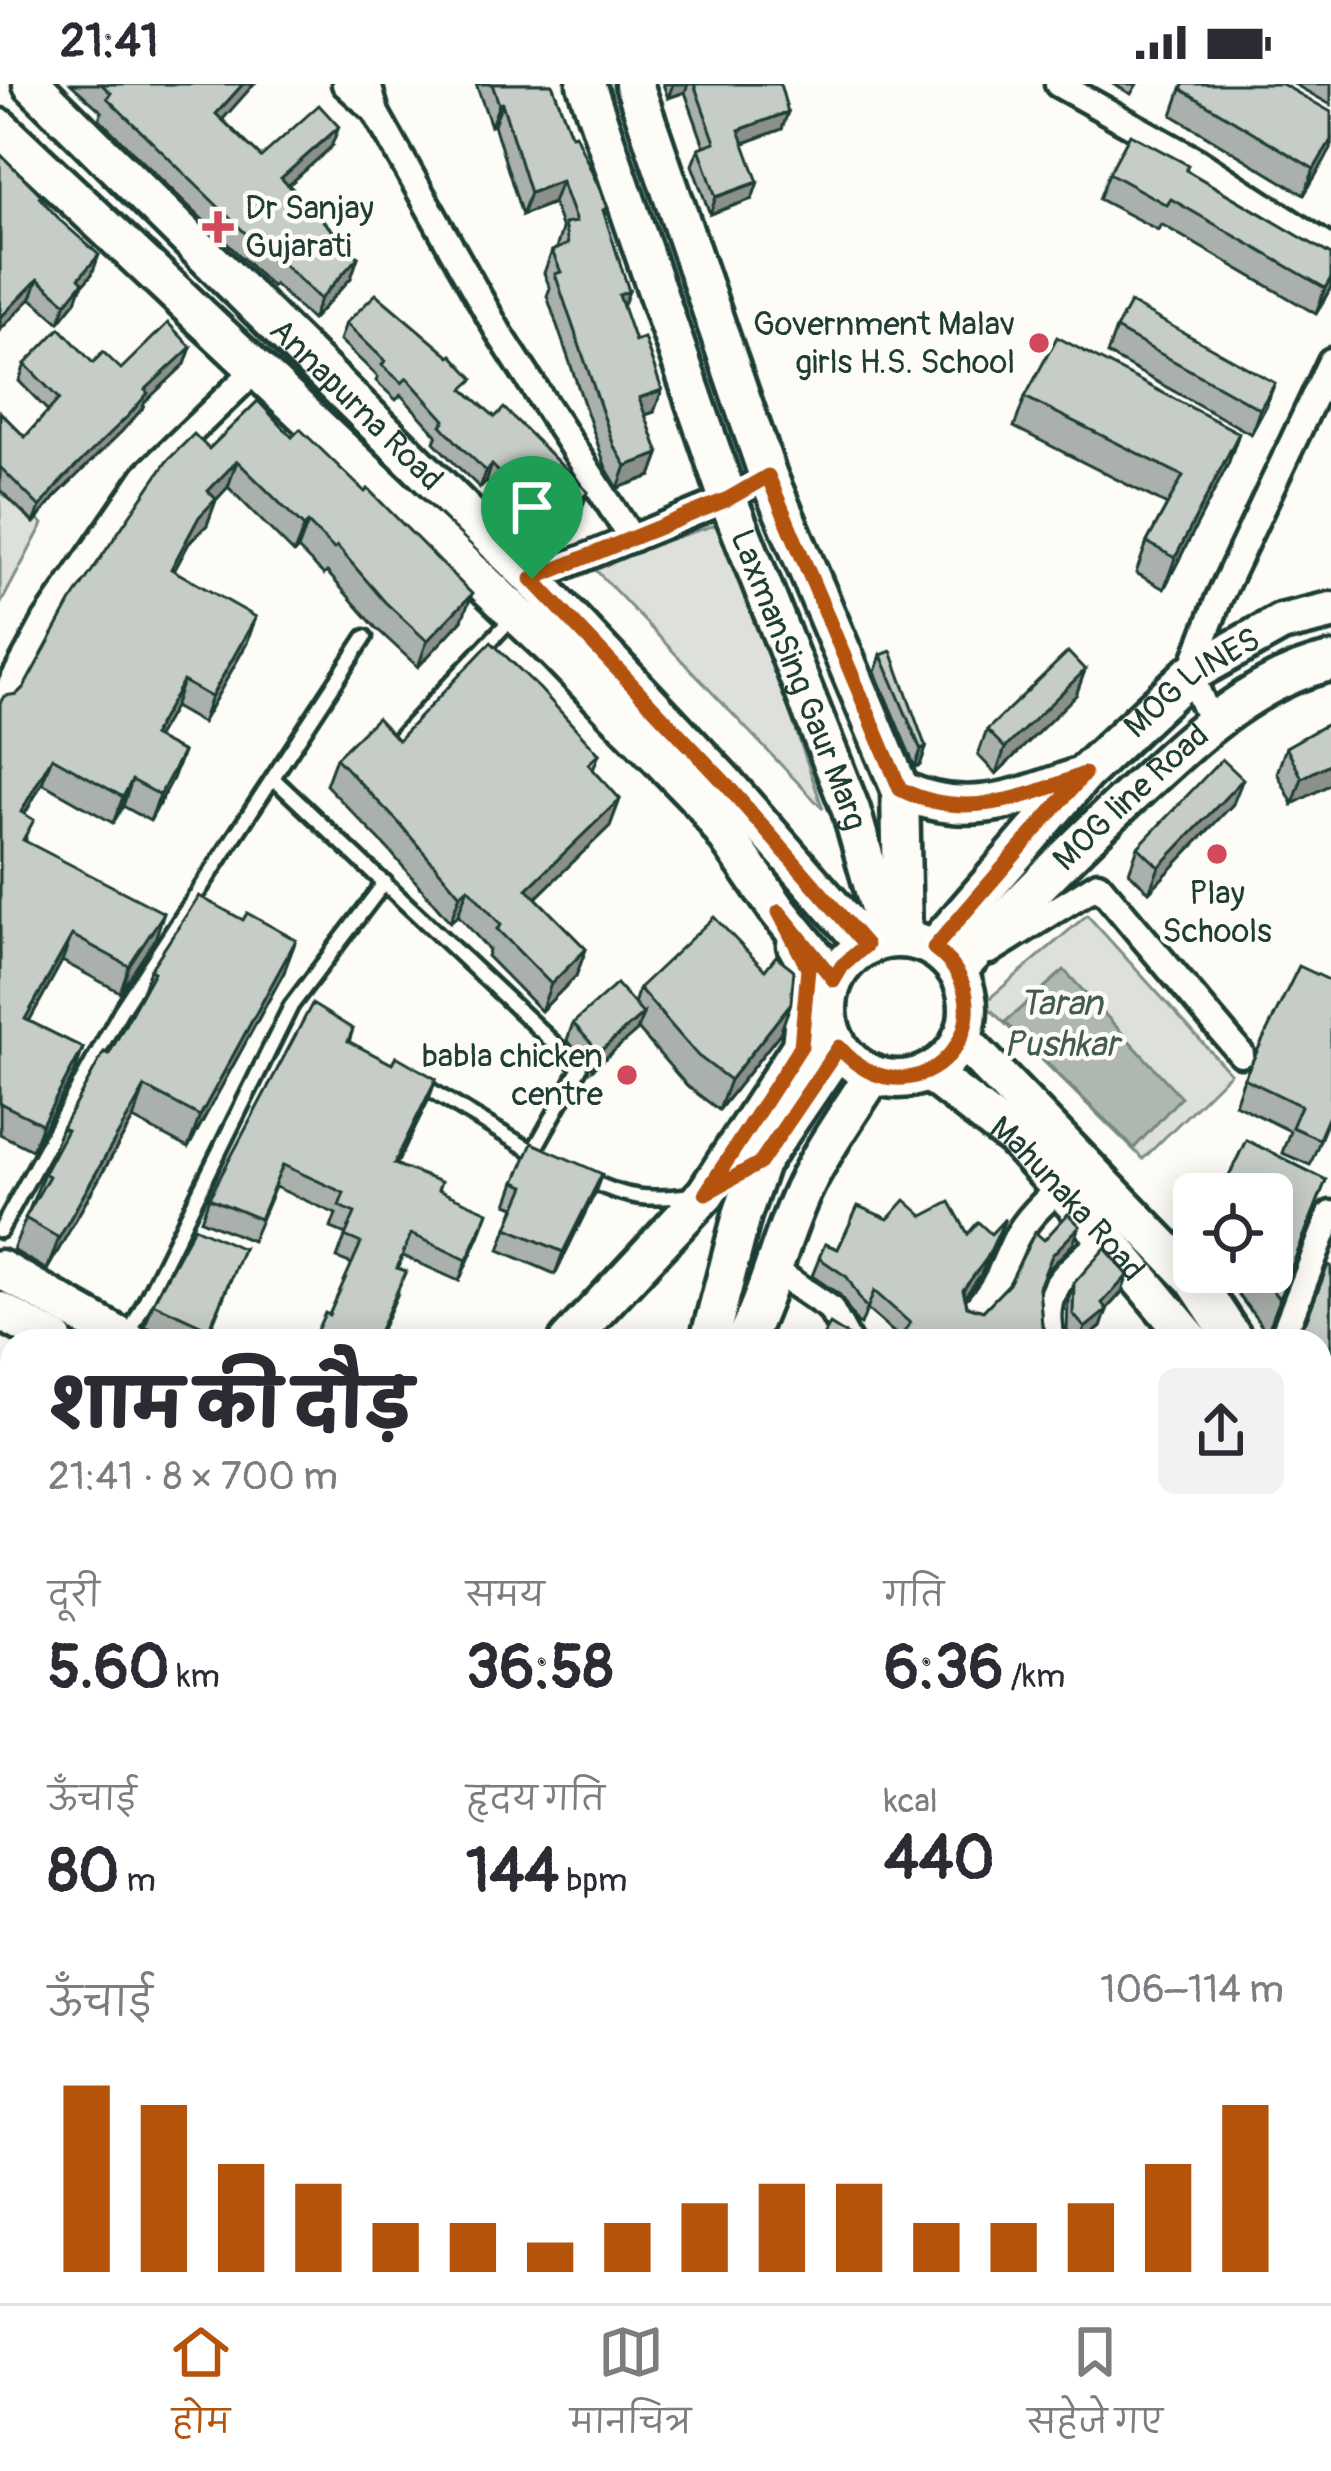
<!DOCTYPE html>
<html lang="hi">
<head>
<meta charset="utf-8">
<style>
  :root { --surface:#fff; --page:#f2f2f3; --text:#2b2b33; --muted:#7c7c81; --line:#e1e1e2; --accent:#b45309 }
  body { margin:0; font-family:Pangolin,"Playpen Sans Deva",sans-serif; background:var(--page); color:var(--text); height:100vh; display:flex; flex-direction:column; font-size:45px; white-space:nowrap }
  * { box-sizing:border-box; margin:0 }
  p { font-size:39px; color:var(--muted) }
  .icon { flex:none; width:66px; height:66px; fill:none; stroke:currentColor; stroke-width:2; stroke-linecap:round; stroke-linejoin:round }
  .map { position:relative; flex:1; overflow:hidden }
  .panel { position:absolute; left:0px; top:1245px; width:1332px; height:975px; display:flex; flex-direction:column; background:var(--surface); border-radius:36px 36px 0 0; box-shadow:0 6px 30px #0003 }
  .panel>* { flex:none }
  .buttons { position:absolute; left:1173px; top:1089px; display:grid; gap:24px }
  .buttons a { display:grid; place-items:center; width:120px; height:120px; border-radius:18px; background:var(--surface); box-shadow:0 6px 30px #0003; font-size:60px }
  .pin { position:absolute; display:grid; place-items:center; width:102px; height:102px; color:#fff; margin:-123px -51px; border-radius:50% 50% 50% 0; rotate:-45deg; box-shadow:0 0 12px #0007 }
  .pin .icon { rotate:45deg }
  .round { display:grid; place-items:center; flex:none; width:126px; height:126px; border-radius:18px; background:var(--page) }
  .head { display:flex; align-items:center; justify-content:space-between; height:204px; padding:0 48px }
  h1 { font-size:66px; font-weight:800; line-height:90px }
  .figures { display:grid; grid-template-columns:repeat(3,1fr); gap:18px; height:204px; padding:12px 48px }
  .figures div { display:grid; align-content:center }
  .figures b { font-size:60px; font-weight:800 }
  .figures small { font-size:33px; font-weight:400 }
  .figures p { font-size:33px }
  .chart { height:336px; padding:24px 48px }
  .chart p { display:flex; justify-content:space-between }
  .chart svg { width:100%; height:216px; margin-top:12px; stroke:var(--accent); stroke-width:6 }
  .status { display:flex; justify-content:space-between; align-items:center; height:84px; padding:0 60px; background:var(--surface); direction:ltr }
  .status svg { height:33px; fill:currentColor }
  .dock { display:flex; justify-content:space-around; align-items:center; height:168px; border-top:3px solid var(--line); background:var(--surface); font-size:33px; color:var(--muted) }
  .dock a { display:grid; justify-items:center; gap:6px }
  .dock .on { color:var(--accent) }
  .map>svg:first-child { display:block }
</style>
</head>
<body>
<div class="status"><b>21:41</b><svg viewBox="0 0 49 12"><path d="M0 12V9h3v3zM5 12V6h3v6zM10 12V3h3v9zM15 12V0h3v12zM26 1h20v11H26zM47 4h2v5h-2z"/></svg></div>
<div class="map">
<svg width="1331" height="2219" viewBox="0 0 1331 2219">
  <rect width="100%" height="100%" fill="#fdfcf7"/>
  <filter id="ink" filterUnits="userSpaceOnUse"><feTurbulence type="fractalNoise" baseFrequency=".00833" numOctaves="2"/><feDisplacementMap in="SourceGraphic" scale="24" xChannelSelector="R" yChannelSelector="G"/><feConvolveMatrix kernelMatrix="1 2 1 2 8 2 1 2 1" color-interpolation-filters="sRGB"/></filter>
  <g filter="url(#ink)">
    <g fill="#dde0db" stroke="#7e8e88" stroke-width="3">
      <polygon points="0,397 43,440 0,521"/>
      <polygon points="725,438 823,725 590,480"/>
      <polygon points="1087,831 1230,989 1143,1075 984,919"/>
    </g>
    <polygon fill="#aeb8b1" stroke="#75877f" stroke-width="3" points="1064,886 1181,1013 1134,1064 1005,938"/>
    <g fill="none" stroke-linecap="round" stroke-linejoin="round">
      <g stroke="#1f3d34" stroke-width="21">
        <g id="service">
          <polyline points="400,653 514,532"/>
          <polyline points="274,695 580,984 533,1068"/>
          <polyline points="420,1000 537,1070"/>
          <path d="M 587,1095 C 628,1116 649,1116 694,1111"/>
          <polyline points="0,1147 121,926 365,553"/>
          <polyline points="129,1250 291,922 385,798"/>
          <polyline points="0,1766 12,1772"/>
        </g>
      </g>
      <g stroke="#1f3d34" stroke-width="33">
        <g id="minor">
          <polyline points="345,0 375,27"/>
          <polyline points="368,0 376,29 499,249 632,455"/>
          <polyline points="1058,0 1198,78 1331,165"/>
          <polyline points="533,495 728,415 768,392"/>
          <polyline points="0,621 46,536 145,392 257,284"/>
          <polyline points="1211,638 1190,590 1219,514 1331,277"/>
          <polyline points="990,867 1098,800 1241,970"/>
          <polyline points="771,1184 830,1224 848,1257"/>
          <path d="M 972,1229 C 1001,1198 999,1188 1016,1154 C 1028,1131 1051,1112 1069,1095"/>
          <path d="M 1052,1257 C 1037,1202 1069,1189 1105,1153"/>
          <polyline points="1281,1257 1331,1130"/>
          <polyline points="1320,1790 1331,1776"/>
          <polyline points="1320,2206 1331,2207"/>
          <polyline points="1014,2208 1101,2216 1203,2208"/>
          <polyline points="578,2219 583,2208"/>
          <polyline points="789,2219 794,2208"/>
        </g>
      </g>
      <g stroke="#1f3d34" stroke-width="45">
        <g id="secondary">
          <path id="s1" d="M 32,0 L 533,495 L 724,698 L 866,861"/>
          <path id="s2" d="M 586,0 L 728,415 L 851,726 L 888,855"/>
          <polyline points="634,0 768,392 900,705 903,855"/>
          <polyline points="0,44 557,568 704,720 779,828 834,896"/>
          <path d="M 900,705 C 959,735 1016,717 1075,694"/>
          <circle cx="898" cy="925" r="70"/>
          <path id="s3" d="M 934,864 L 1084,690 L 1190,590 L 1281,539 L 1331,527"/>
          <path id="s4" d="M 957,887 C 1016,823 1075,762 1140,703 C 1194,653 1256,594 1331,578"/>
          <polyline points="961,954 1194,1195 1235,1257"/>
          <path id="s5" d="M 928,988 L 1015,1055 L 1105,1153 L 1192,1257"/>
          <polyline points="0,1185 128,1257"/>
          <polyline points="0,1227 55,1257"/>
          <polyline points="568,1257 706,1109 801,962 809,884 796,861"/>
          <polyline points="709,1257 742,1131 760,1079 839,963"/>
          <path d="M 744,1257 C 770,1207 780,1153 805,1102 C 824,1063 850,1027 873,991"/>
          <polyline points="1320,1528 1331,1576"/>
          <polyline points="1320,1682 1331,1714"/>
          <polyline points="369,2219 370,2208"/>
          <polyline points="422,2219 423,2208"/>
        </g>
      </g>
      <use href="#service" stroke="#fdfcf7" stroke-width="12"/>
      <use href="#minor" stroke="#fdfcf7" stroke-width="24"/>
      <use href="#secondary" stroke="#fdfcf7" stroke-width="36"/>
    </g>
    <g fill="#aab0ab" stroke="#1f3d34" stroke-width="3">
      <polygon points="71,0 254,0 222,35 261,73 331,63 289,101 358,173 351,194 312,236 274,200 272,203 99,35 102,28"/>
      <polygon points="476,0 552,0 571,51 608,124 605,132 623,224 654,328 645,331 659,370 651,392 618,404 606,384 547,212 550,204 544,189 552,167 556,165 562,145 553,119 522,131 494,41 491,42"/>
      <polygon points="663,0 780,0 782,45 744,59 752,115 710,130 692,81 699,64 704,62 685,8 668,14"/>
      <polygon points="1113,0 1137,0 1131,10"/>
      <polygon points="1294,0 1331,0 1331,21"/>
      <polygon points="1181,5 1331,28 1331,65 1304,111 1172,31"/>
      <polygon points="0,70 40,114 92,190 81,203 76,217 59,238 31,214 0,246"/>
      <polygon points="1186,86 1331,171 1331,203 1316,230 1161,140 1158,146 1099,115 1109,89"/>
      <polygon points="346,239 469,310 582,424 546,461 486,398 480,404 457,382 434,358 437,351 401,311 396,316 376,297 378,293 340,256"/>
      <polygon points="1116,245 1265,324 1251,350 1107,270"/>
      <polygon points="191,263 185,280 145,318 142,325 122,347 55,413 34,439 0,406 0,328 25,353 48,327 19,297 25,280 93,279 121,285"/>
      <polygon points="1025,313 1239,349 1228,380 1164,505 1136,489 1147,458 1167,421 1014,343"/>
      <polygon points="258,317 462,536 418,583 376,544 327,488 324,491 298,465 294,469 228,403 216,416 207,441 189,459 174,487 247,559 202,639 174,623 156,654 183,668 173,694 150,737 123,722 113,739 42,699 25,730 26,758 155,855 120,908 62,877 29,937 83,964 74,990 32,1066 0,1050 0,619 17,610 24,603 209,365"/>
      <polygon points="881,571 926,664 920,681 915,683 875,588"/>
      <polygon points="1085,586 1076,611 996,690 978,671 987,646"/>
      <polygon points="1331,638 1293,720 1277,689 1286,663"/>
      <polygon points="398,656 599,670 593,686 620,715 610,742 536,814 586,865 576,892 541,927 487,872 489,866 458,831 450,838 389,766 326,701 336,674"/>
      <polygon points="1233,720 1149,808 1129,788 1138,763"/>
      <polygon points="150,886 284,888 188,1064 133,1035 47,1186 13,1166 62,1044 109,970 141,911"/>
      <polygon points="1331,897 1331,1029 1310,1081 1282,1069 1290,1047 1235,1020 1244,994"/>
      <polygon points="639,904 780,949 719,1026 687,1002 638,945 593,985 567,956 573,939 634,920"/>
      <polygon points="353,945 349,958 392,980 436,995 428,1017 397,1080 438,1106 480,1150 459,1197 403,1172 398,1184 398,1209 377,1257 312,1257 329,1231 352,1180 337,1174 346,1150 331,1144 336,1130 275,1103 252,1157 201,1136 209,1114"/>
      <polygon points="1246,1056 1326,1096 1267,1249 1237,1209 1242,1195 1226,1188 1272,1188 1272,1110 1221,1110"/>
      <polygon points="515,1098 594,1111 555,1190 499,1166 515,1123 507,1120"/>
      <polygon points="923,1132 968,1150 991,1150 1005,1135 980,1192 965,1213 967,1222 983,1227 1009,1200 1044,1156 1073,1160 1045,1189 1039,1205 1042,1242 900,1254 867,1225 861,1241 857,1239 840,1211 812,1192 825,1160 838,1165 888,1135"/>
      <polygon points="243,1165 206,1257 178,1257 145,1242 153,1219"/>
      <polygon points="1331,1182 1331,1292 1328,1290 1320,1257 1291,1257 1294,1247 1306,1237"/>
      <polygon points="1074,1199 1122,1208 1107,1225 1101,1243 1084,1257 1076,1257 1067,1247 1068,1216"/>
      <polygon points="1320,1300 1331,1307 1331,1507 1326,1482 1320,1484"/>
      <polygon points="1331,1801 1331,2061 1320,2056 1320,1821"/>
      <polygon points="598,2208 653,2208 657,2210 779,2208 775,2219 596,2219"/>
    </g>
    <g fill="#8b908b" stroke="#1f3d34" stroke-width="3">
      <polygon points="243,0 254,0 209,51 216,30"/>
      <polygon points="673,0 688,0 685,8 668,14"/>
      <polygon points="502,19 494,41 491,42 499,20"/>
      <polygon points="788,28 782,45 733,63 739,46"/>
      <polygon points="339,43 331,63 274,114 281,94"/>
      <polygon points="1331,56 1331,65 1304,111 1314,85"/>
      <polygon points="561,97 553,119 522,131 530,109"/>
      <polygon points="758,98 752,115 710,130 716,113"/>
      <polygon points="99,171 92,190 81,203 76,217 59,238 66,219 79,194"/>
      <polygon points="358,173 351,194 312,236 320,215"/>
      <polygon points="1331,194 1331,203 1316,230 1325,204"/>
      <polygon points="38,195 31,214 0,246 0,234"/>
      <polygon points="629,207 621,229 619,211"/>
      <polygon points="191,263 185,280 145,318 142,325 122,347 55,413 34,439 40,423 61,397 145,306"/>
      <polygon points="1275,299 1265,324 1251,350 1260,325"/>
      <polygon points="662,306 654,328 631,336 639,314"/>
      <polygon points="1239,349 1228,380 1164,505 1175,474"/>
      <polygon points="659,370 651,392 618,404 626,382"/>
      <polygon points="237,377 228,403 216,416 207,441 189,459 161,511 171,485 208,407"/>
      <polygon points="492,381 486,398 480,404 486,387"/>
      <polygon points="588,408 582,424 546,461 552,445"/>
      <polygon points="308,439 298,465 294,469 304,443"/>
      <polygon points="472,510 462,536 418,583 427,557"/>
      <polygon points="256,533 247,559 202,639 211,613"/>
      <polygon points="1085,586 1076,611 996,690 1005,664"/>
      <polygon points="183,597 174,623 143,677 152,652"/>
      <polygon points="926,664 920,681 915,683 921,666"/>
      <polygon points="183,668 173,694 150,737 160,711"/>
      <polygon points="52,673 42,699 11,754 21,728"/>
      <polygon points="1331,679 1331,700 1293,720 1302,694"/>
      <polygon points="1243,695 1233,720 1149,808 1159,783"/>
      <polygon points="132,696 123,722 113,739 123,713"/>
      <polygon points="620,715 610,742 517,832 527,805"/>
      <polygon points="468,804 458,831 450,838 460,811"/>
      <polygon points="164,829 155,855 120,908 129,882"/>
      <polygon points="72,851 62,877 16,961 25,935"/>
      <polygon points="296,856 284,888 188,1064 200,1032"/>
      <polygon points="586,865 576,892 541,927 551,900"/>
      <polygon points="791,919 780,949 719,1026 730,996"/>
      <polygon points="643,930 637,947 593,985 599,968"/>
      <polygon points="83,964 74,990 32,1066 42,1040"/>
      <polygon points="436,995 428,1017 386,1101 394,1080"/>
      <polygon points="145,1003 133,1035 47,1186 59,1154"/>
      <polygon points="602,1090 594,1111 555,1190 563,1168"/>
      <polygon points="488,1128 480,1150 459,1197 467,1176"/>
      <polygon points="1005,1135 980,1192 956,1225 963,1206"/>
      <polygon points="1080,1142 1073,1160 1045,1189 1052,1171"/>
      <polygon points="1128,1191 1122,1208 1101,1231 1107,1226 1101,1243 1084,1257 1080,1257 1085,1244 1102,1219"/>
      <polygon points="1322,1264 1331,1264 1331,1281 1328,1290 1320,1289 1320,1266"/>
      <polygon points="1331,1465 1326,1482 1320,1484 1326,1466"/>
      <polygon points="1331,2172 1331,2191 1320,2193 1320,2174"/>
    </g>
    <g fill="#c6cdc7" stroke="#1f3d34" stroke-width="3">
      <polygon points="101,0 243,0 216,30 261,73 319,21 339,43 281,94 358,173 320,215 282,179 279,182 107,14 111,9"/>
      <polygon points="492,0 552,0 571,51 575,50 608,124 603,126 629,207 619,211 635,257 644,254 662,306 639,314 659,370 626,382 614,362 555,190 561,188 552,167 568,160 564,140 576,138 561,97 530,109 502,19 499,20"/>
      <polygon points="694,0 780,0 788,28 739,46 758,98 716,113 699,64 715,58"/>
      <polygon points="1184,0 1282,0 1331,28 1331,56 1314,85 1181,5"/>
      <polygon points="1130,50 1188,81 1186,86 1331,171 1331,194 1325,204 1171,115 1167,121 1109,89"/>
      <polygon points="0,70 41,111 39,113 62,138 99,171 79,194 83,198 66,219 38,195 0,234"/>
      <polygon points="376,210 450,273 452,271 474,295 463,305 495,333 504,324 588,408 552,445 492,381 486,387 463,365 441,341 445,336 407,294 402,299 382,281 385,277 346,239"/>
      <polygon points="1130,219 1275,299 1260,325 1116,245"/>
      <polygon points="168,239 191,263 145,306 148,309 129,331 61,397 40,423 0,383 0,328 25,353 59,315 25,280 60,244 93,279 103,268 121,285"/>
      <polygon points="1057,253 1239,349 1175,474 1147,458 1183,392 1025,313"/>
      <polygon points="258,317 292,353 300,345 365,408 368,405 472,510 427,557 385,518 337,462 334,465 308,439 304,443 237,377 208,407 216,415 199,433 171,485 256,533 211,613 183,597 152,652 183,668 160,711 132,696 123,713 52,673 21,728 34,736 23,756 164,829 129,882 72,851 25,935 83,964 42,1040 0,1019 0,619 4,612 17,610 24,603 70,519 167,377 194,350 209,365"/>
      <polygon points="491,558 540,605 599,670 588,680 620,715 527,805 586,865 551,900 497,845 501,841 468,804 460,811 399,739 336,674 377,634 398,656"/>
      <polygon points="891,567 926,664 921,666 881,571"/>
      <polygon points="1068,568 1085,586 1005,664 987,646"/>
      <polygon points="1331,638 1331,679 1302,694 1286,663"/>
      <polygon points="1222,675 1243,695 1159,783 1138,763"/>
      <polygon points="199,812 243,836 247,829 296,856 200,1032 145,1003 59,1154 25,1134 49,1092 44,1089 67,1046 62,1044 104,968 109,970 154,888 150,886"/>
      <polygon points="714,833 765,886 776,872 794,886 791,919 730,996 698,972 639,904"/>
      <polygon points="1299,882 1331,897 1331,1027 1319,1055 1292,1043 1301,1022 1244,994"/>
      <polygon points="617,900 643,930 599,968 573,939"/>
      <polygon points="312,920 353,945 348,957 392,980 396,972 436,995 394,1080 441,1098 438,1106 488,1128 467,1176 411,1150 397,1184 406,1187 375,1257 312,1257 325,1229 329,1231 361,1159 345,1152 355,1129 339,1122 344,1109 283,1081 260,1135 209,1114"/>
      <polygon points="1246,1056 1326,1096 1279,1215 1258,1188 1272,1188 1272,1110 1248,1110 1226,1098"/>
      <polygon points="532,1059 602,1090 563,1168 507,1144 525,1102 515,1098"/>
      <polygon points="905,1116 923,1132 950,1118 968,1150 978,1138 991,1150 1005,1135 987,1174 963,1206 967,1222 983,1227 1009,1200 1035,1148 1044,1156 1068,1130 1080,1142 1052,1171 1039,1203 1042,1242 1052,1257 898,1257 910,1239 874,1207 868,1223 864,1221 847,1193 819,1174 825,1160 838,1165 858,1122 888,1135"/>
      <polygon points="194,1143 243,1165 209,1245 153,1219"/>
      <polygon points="1105,1164 1128,1191 1102,1219 1107,1226 1085,1244 1073,1230 1074,1199"/>
      <polygon points="1328,1181 1331,1182 1331,1264 1322,1264 1320,1266 1320,1257 1302,1257 1294,1247 1306,1237"/>
      <polygon points="830,1240 857,1257 820,1257"/>
      <polygon points="1320,1300 1331,1307 1331,1465 1326,1466 1320,1440 1320,1436 1325,1434 1320,1410"/>
      <polygon points="1331,1801 1331,1949 1329,1952 1331,1953 1331,2038 1320,2034 1320,1821"/>
      <polygon points="1320,2078 1331,2080 1331,2172 1320,2174"/>
      <polygon points="627,2208 653,2208 657,2210 660,2208 714,2208 725,2210 729,2208 778,2208 773,2219 651,2219"/>
      <polygon points="966,2208 991,2208 988,2219 963,2219"/>
    </g>
  </g>
  <g fill="none" stroke-linecap="round" stroke-linejoin="round" filter="url(#ink)">
    <g stroke="#fff" stroke-width="24">
      <path id="route" d="M 768,392 L 900,705 C 962,737 1023,715 1084,690 L 934,864 C 1022,932 916,1051 839,963 L 760,1079 L 706,1109 L 801,962 L 808,884 L 779,828 L 834,896 L 842,882 L 866,861 L 724,698 L 532,495 L 728,415 Z"/>
    </g>
    <use href="#route" stroke="#b45309" stroke-width="15"/>
  </g>
  <g fill="#d1495b" stroke="#fdfcf7" stroke-width="4.5">
    <path d="M212 125h12v12h12v12h-12v12h-12v-12h-12v-12h12z"/>
    <circle cx="1039" cy="259" r="12"/>
    <circle cx="1217" cy="770" r="12"/>
    <circle cx="627" cy="991" r="12"/>
  </g>
  <g text-anchor="middle" dominant-baseline="central" stroke-width="9" stroke-linejoin="round" paint-order="stroke">
    <g font-size="33" fill="#1f3d34" stroke="#fdfcf7" text-anchor="end">
      <text x="245" y="124" text-anchor="start">Dr Sanjay<tspan x="245" dy="38">Gujarati</tspan></text>
      <text x="1015" y="240">Government Malav<tspan x="1015" dy="38">girls H.S. School</tspan></text>
      <text x="1217" y="809" text-anchor="middle">Play<tspan x="1217" dy="38">Schools</tspan></text>
      <text x="603" y="972">babla chicken<tspan x="603" dy="38">centre</tspan></text>
    </g>
    <g font-size="33" fill="#1f3d34" stroke="#fdfcf7">
      <text stroke="none"><textPath href="#s1" startOffset="456">Annapurna Road</textPath></text>
      <text stroke="none"><textPath href="#s2" startOffset="633">LaxmanSing Gaur Marg</textPath></text>
      <text stroke="none"><textPath href="#s3" startOffset="372">MOG LINES</textPath></text>
      <text stroke="none"><textPath href="#s4" startOffset="246">MOG line Road</textPath></text>
      <text stroke="none"><textPath href="#s5" startOffset="189">Mahunaka Road</textPath></text>
    </g>
    <g font-size="36" font-style="italic" fill="#435c53" stroke="#fdfcf7">
      <text x="1061" y="919">Taran<tspan x="1061" dy="41">Pushkar</tspan></text>
    </g>
  </g>
</svg>
<div class="buttons">
<a><svg class="icon" aria-label="locate" viewBox="0 0 24 24"><circle cx="12" cy="12" r="6"/><path d="M12 2v4M12 18v4M2 12h4M18 12h4"/></svg></a>
</div>
<div class="pin" style="left:532px;top:495px;background:#1e9e55"><svg class="icon" aria-label="arrive" viewBox="0 0 24 24"><path d="M6 21V4h12l-3 4 3 4H6"/></svg></div>
<section class="panel">
<div class="head"><div><h1>शाम की दौड़</h1><p>21:41 · 8 × 700 m</p></div><a class="round"><svg class="icon" aria-label="share" viewBox="0 0 24 24"><path d="M12 15V3M7 8l5-5 5 5M5 13v7h14v-7"/></svg></a></div>
<div class="figures">
<div><p>दूरी</p><b>5.60<small> km</small></b></div>
<div><p>समय</p><b>36:58</b></div>
<div><p>गति</p><b>6:36<small> /km</small></b></div>
</div>
<div class="figures">
<div><p>ऊँचाई</p><b>80<small> m</small></b></div>
<div><p>हृदय गति</p><b>144<small> bpm</small></b></div>
<div><p>kcal</p><b>440</b></div>
</div>
<div class="chart"><p><span>ऊँचाई</span>106–114 m</p>
<svg viewBox="0 0 160 44" preserveAspectRatio="none"><path d="M5 44V6M15 44V10M25 44V22M35 44V26M45 44V34M55 44V34M65 44V38M75 44V34M85 44V30M95 44V26M105 44V26M115 44V34M125 44V34M135 44V30M145 44V22M155 44V10"/></svg>
</div>
</section>
</div>
<nav class="dock">
<a class="on"><svg class="icon" aria-label="home" viewBox="0 0 24 24"><path d="M3 11l9-7 9 7M6 9v11h12V9"/></svg>होम</a>
<a><svg class="icon" aria-label="map" viewBox="0 0 24 24"><path d="M3 6l6-2 6 2 6-2v14l-6 2-6-2-6 2zM9 4v14M15 6v14"/></svg>मानचित्र</a>
<a><svg class="icon" aria-label="saved" viewBox="0 0 24 24"><path d="M7 4h10v16l-5-4-5 4z"/></svg>सहेजे गए</a>
</nav>
</body>
</html>
